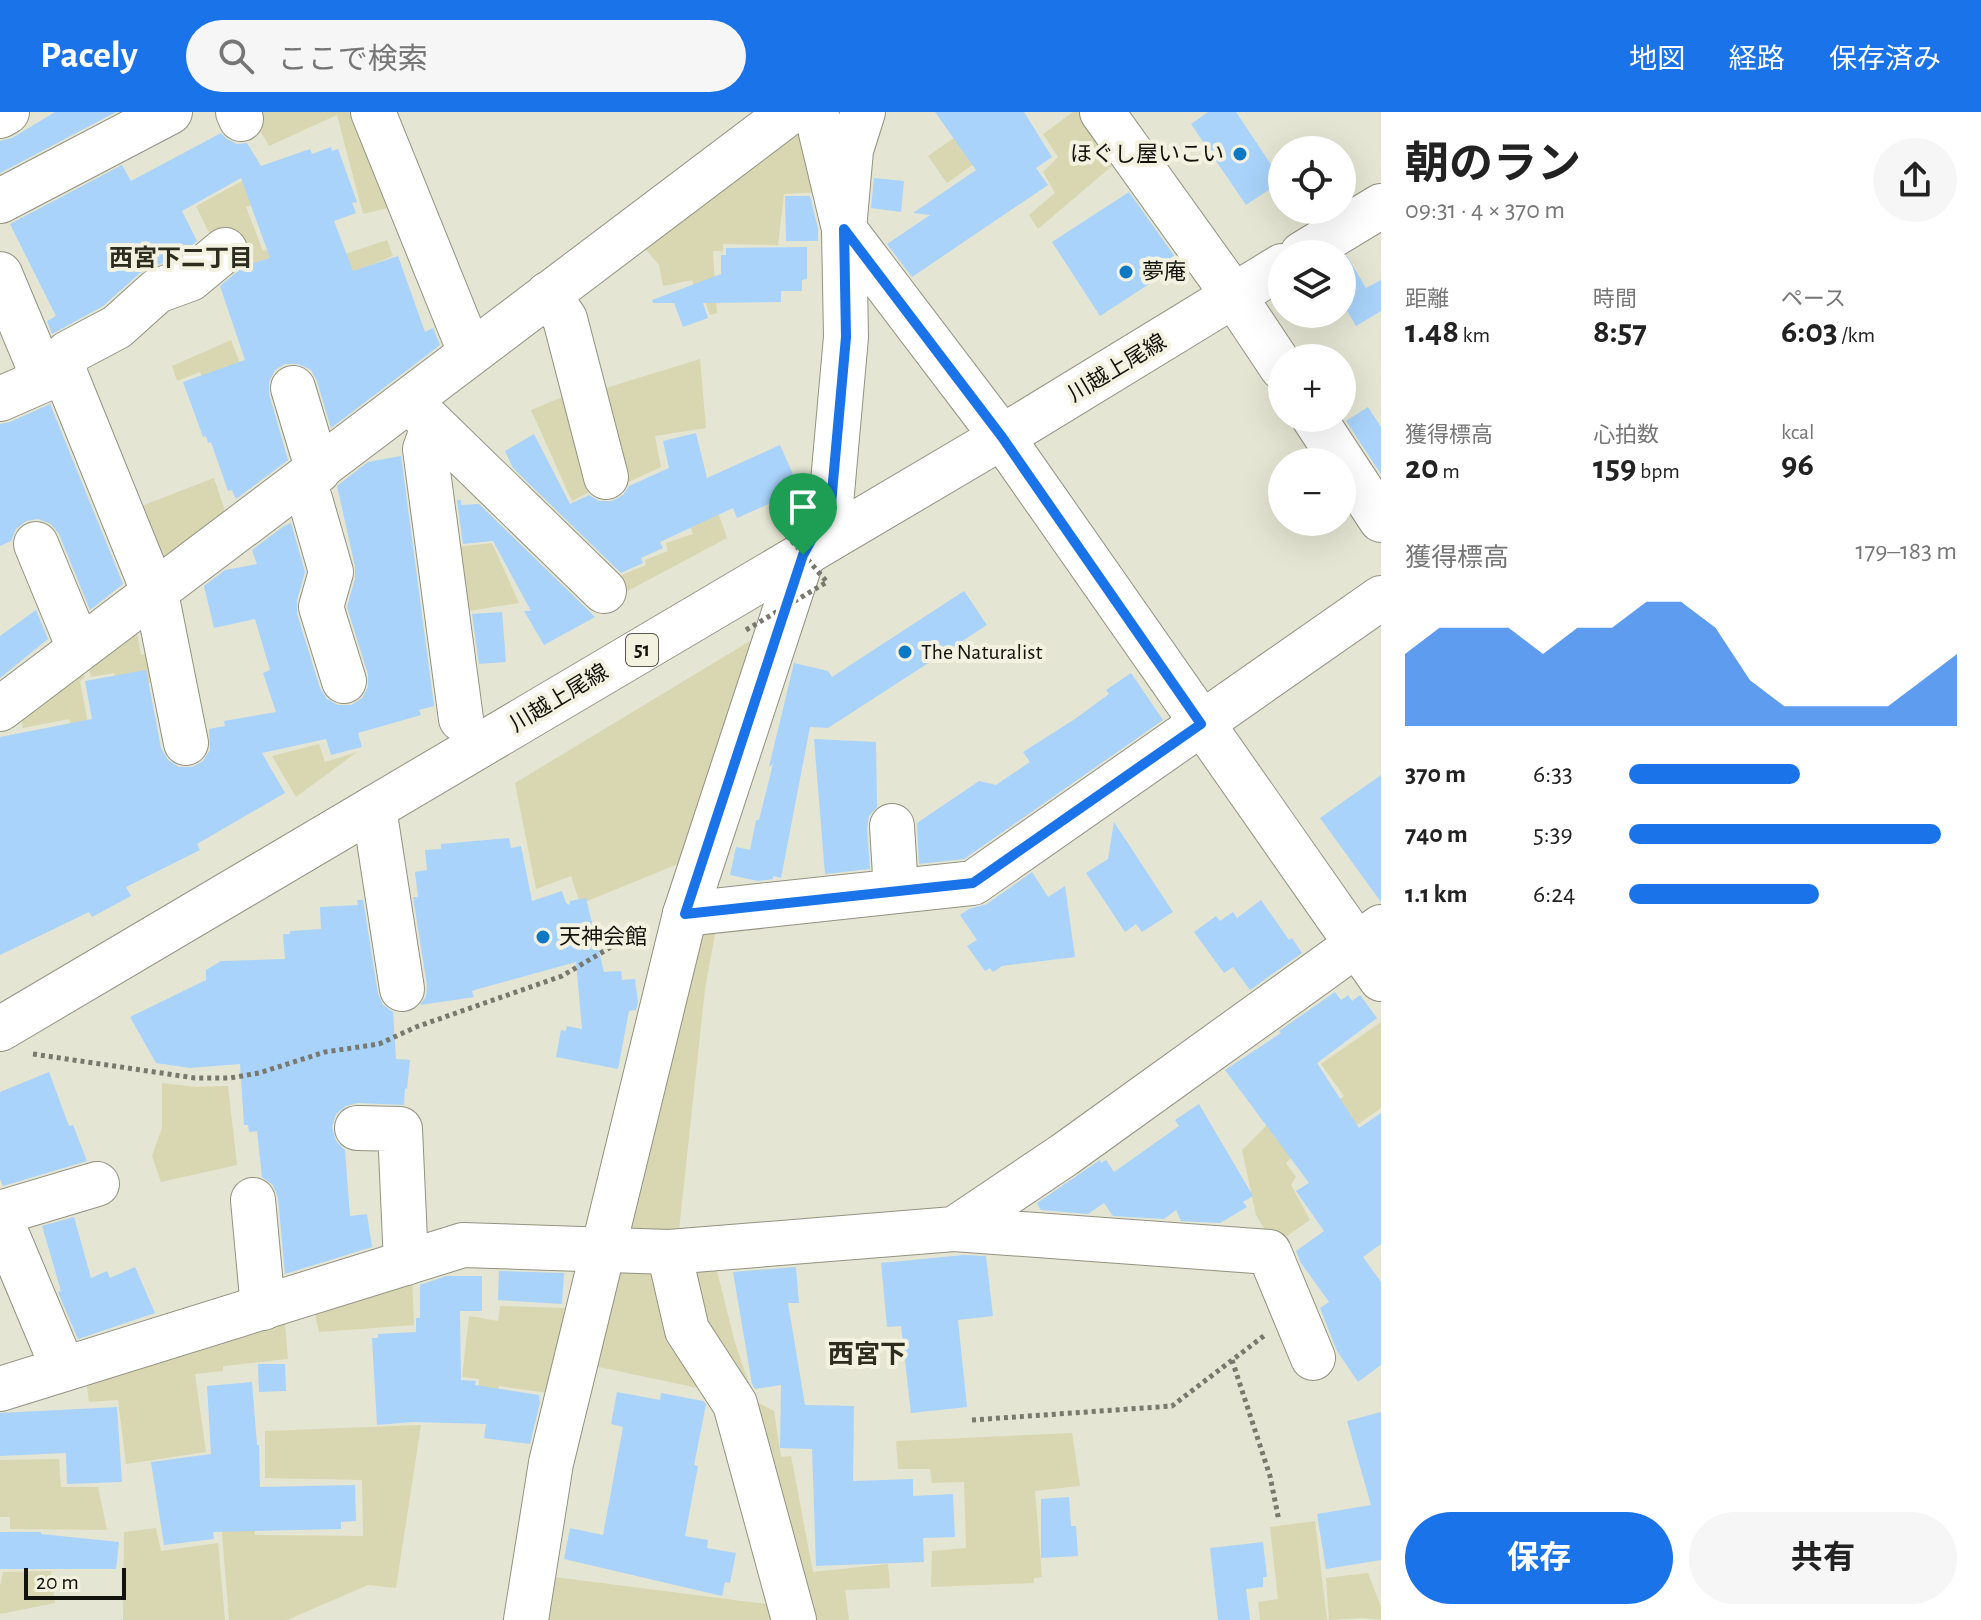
<!DOCTYPE html>
<html lang="ja">
<head>
<meta charset="utf-8">
<style>
  :root { --surface:#fff; --page:#f6f6f6; --text:#222; --muted:#767676; --accent:#1a73e8 }
  body { margin:0; font-family:"Alegreya Sans","Noto Sans JP",sans-serif; background:var(--page); color:var(--text); height:100vh; display:flex; flex-direction:column; font-size:30px; white-space:nowrap }
  * { box-sizing:border-box; margin:0 }
  p { font-size:26px; color:var(--muted) }
  .icon { flex:none; width:44px; height:44px; fill:none; stroke:currentColor; stroke-width:2; stroke-linecap:round; stroke-linejoin:round }
  .map { position:relative; flex:1; overflow:hidden }
  .side { display:flex; flex-direction:column; background:var(--surface); width:600px }
  .side>* { flex:none }
  .fabs { position:absolute; left:1268px; top:24px; display:grid; gap:16px }
  .fabs a { display:grid; place-items:center; width:88px; height:88px; border-radius:50%; background:var(--surface); box-shadow:0 8px 32px #0002; font-size:40px }
  .scale { position:absolute; left:24px; bottom:20px; width:102px; box-sizing:border-box; padding-left:8px; border:4px solid #13130d; border-top:0; font-size:22px; line-height:28px; white-space:nowrap; color:#13130d; -webkit-text-stroke:6px #f3f2e0; paint-order:stroke }
  .pin { position:absolute; display:grid; place-items:center; width:68px; height:68px; color:#fff; margin:-82px -34px; border-radius:50% 50% 50% 0; rotate:-45deg; box-shadow:0 0 8px #0007 }
  .pin .icon { rotate:45deg }
  .round { display:grid; place-items:center; flex:none; width:84px; height:84px; border-radius:42px; background:var(--page) }
  .head { display:flex; align-items:center; justify-content:space-between; height:136px; padding:0 24px }
  h1 { font-size:44px; font-weight:700; line-height:60px }
  .stats { display:grid; grid-template-columns:repeat(3,1fr); gap:12px; height:136px; padding:8px 24px }
  .stats div { display:grid; align-content:center }
  .stats b { font-size:34px; font-weight:700 }
  .stats small { font-size:22px; font-weight:400 }
  .stats p { font-size:22px }
  .chart { height:224px; padding:16px 24px }
  .chart p { display:flex; justify-content:space-between }
  .chart svg { width:100%; height:144px; margin-top:8px; fill:var(--accent); opacity:.7 }
  .button { display:flex; gap:16px; margin-top:auto; padding:16px 24px }
  .button a { flex:1; height:92px; border-radius:48px; background:var(--accent); color:#fff; font-size:32px; font-weight:700; line-height:92px; text-align:center }
  .button a+a { background:var(--page); color:var(--text) }
  ul { padding:0 24px; list-style:none; font-size:26px }
  li { display:grid; grid-template-columns:128px 96px 1fr; align-items:center; height:60px }
  li i { height:20px; border-radius:10px; background:var(--accent) }
  header { display:flex; align-items:center; gap:48px; box-sizing:border-box; height:112px; padding:0 40px; background:var(--accent); color:#fff }
  header strong { font-size:38px }
  nav { display:flex; gap:44px; margin-inline-start:auto; font-size:28px }
  .search { width:560px; height:72px; background:var(--page); display:flex; align-items:center; gap:20px; box-sizing:border-box; padding:0 28px; border-radius:44px; color:var(--muted); font-size:30px }
  main { display:flex; flex:1; min-height:0 }
  .map>svg:first-child { display:block }
</style>
</head>
<body>
<header>
<strong>Pacely</strong>
<div class="search"><svg class="icon" aria-label="search" viewBox="0 0 24 24"><circle cx="10" cy="10" r="6"/><path d="M15 15l6 6"/></svg>ここで検索</div>
<nav><a>地図</a><a>経路</a><a>保存済み</a></nav>
</header>
<main>
<div class="map">
<svg width="1381" height="1508" viewBox="0 0 1381 1508">
  <rect width="100%" height="100%" fill="#e5e5d3"/>
  <g fill="#d8d7b1">
    <polygon points="249,0 364,0 400,93 363,102 337,3 269,34"/>
    <polygon points="1073,0 1086,0 1120,47 1038,117 1029,103 1055,81 1043,60 1058,45 1043,22"/>
    <polygon points="988,2 992,39 947,71 928,44"/>
    <polygon points="806,6 821,80 784,82 778,133 723,132 723,139 713,139 717,201 710,203 701,178 695,179 692,168 663,174 659,153 638,128"/>
    <polygon points="266,56 277,85 246,95 263,139 309,123 242,167 230,146 216,135 196,94"/>
    <polygon points="387,128 393,144 351,161 324,149"/>
    <polygon points="231,228 242,257 202,265 200,260 177,269 172,254"/>
    <polygon points="700,247 706,316 655,324 661,355 620,374 593,280"/>
    <polygon points="572,281 593,378 572,389 531,298"/>
    <polygon points="214,366 229,411 158,461 139,395"/>
    <polygon points="709,375 727,426 620,483 612,467 646,453 645,448 668,439 666,431 693,422 680,382"/>
    <polygon points="492,431 519,491 456,501 448,436"/>
    <polygon points="136,516 141,543 155,541 160,569 117,577 114,561 91,565 87,549"/>
    <polygon points="755,526 683,750 580,792 571,764 536,777 515,671"/>
    <polygon points="79,556 85,565 80,569 88,611 71,615 69,607 23,616 19,596"/>
    <polygon points="319,632 325,650 357,640 296,685 272,644"/>
    <polygon points="702,810 717,811 705,877 678,1127 626,1120"/>
    <polygon points="1381,910 1381,996 1341,1024 1323,999 1344,984 1321,952"/>
    <polygon points="162,971 196,975 228,974 237,1053 161,1070 152,1044 162,1016"/>
    <polygon points="1268,1012 1291,1046 1286,1051 1296,1065 1291,1073 1310,1108 1274,1133 1256,1103 1242,1038"/>
    <polygon points="615,1150 663,1152 712,1279 594,1254"/>
    <polygon points="716,1155 735,1231 755,1289 774,1299 781,1345 791,1344 813,1460 888,1452 890,1476 845,1478 849,1508 803,1508 685,1161"/>
    <polygon points="412,1162 414,1213 319,1220 313,1193"/>
    <polygon points="500,1194 565,1196 548,1281 499,1274 497,1286 479,1278 479,1267 462,1265 469,1204 498,1209"/>
    <polygon points="284,1200 288,1247 223,1254 223,1259 195,1262 206,1340 126,1352 118,1288 89,1290 85,1260"/>
    <polygon points="421,1313 396,1476 368,1473 287,1508 229,1508 215,1334 254,1411 255,1423 363,1424 362,1368 265,1366 265,1319"/>
    <polygon points="1072,1321 1080,1374 1035,1379 1042,1465 1034,1466 1034,1471 931,1475 932,1439 966,1436 964,1370 932,1371 930,1357 898,1357 896,1329"/>
    <polygon points="59,1347 61,1375 98,1375 107,1418 10,1417 10,1405 0,1405 0,1348"/>
    <polygon points="1315,1409 1327,1508 1260,1508 1258,1490 1278,1487 1270,1415"/>
    <polygon points="156,1416 161,1439 218,1431 225,1508 123,1508 124,1420"/>
    <polygon points="51,1459 55,1491 0,1502 0,1474 3,1460"/>
    <polygon points="1368,1461 1381,1495 1381,1508 1363,1506 1329,1508 1326,1466"/>
    <polygon points="554,1465 766,1492 771,1508 546,1508"/>
  </g>
  <g fill="#a9d3fb">
    <polygon points="55,0 116,0 0,61 0,29 12,26"/>
    <polygon points="935,0 1024,0 1052,45 1036,56 1048,73 912,165 887,132 930,103 913,101 976,58"/>
    <polygon points="1208,0 1236,0 1282,69 1246,93 1191,12"/>
    <polygon points="221,21 227,27 237,32 247,31 261,54 310,37 312,42 331,35 332,39 338,37 357,90 352,91 356,101 334,109 353,159 398,144 425,220 433,216 440,233 331,316 317,269 311,258 298,252 285,252 275,258 269,270 269,282 288,348 236,387 232,378 228,379 211,330 208,331 206,324 203,325 183,270 245,248 220,174 244,154 270,146 241,66 182,99 197,129 177,145 141,160 103,194 52,222 47,209 56,204 10,112 122,53 131,69"/>
    <polygon points="874,66 904,69 901,100 871,96"/>
    <polygon points="1129,80 1180,152 1100,204 1052,130"/>
    <polygon points="785,84 810,84 818,117 818,129 786,129"/>
    <polygon points="807,135 807,167 802,168 802,179 781,179 781,190 703,191 708,206 683,215 674,191 653,191 652,188 721,162 721,143 726,143 726,136"/>
    <polygon points="1347,144 1366,176 1381,168 1381,199 1356,214 1342,190 1342,147"/>
    <polygon points="50,292 123,472 90,498 59,422 51,412 38,407 26,409 16,417 11,429 0,434 0,312 10,310"/>
    <polygon points="1368,295 1381,315 1381,362 1346,309"/>
    <polygon points="696,321 707,366 780,333 800,378 737,406 733,396 660,430 663,436 641,446 643,451 621,461 513,356 505,339 534,322 570,392 589,383 599,389 612,389 623,383 629,374 669,356 663,329"/>
    <polygon points="401,344 434,594 419,598 421,603 358,621 362,635 331,643 326,627 262,641 285,681 197,732 200,738 126,775 131,784 92,805 89,800 0,843 0,625 92,607 85,569 146,558 161,636 168,648 179,655 192,655 203,649 210,638 209,617 225,614 224,609 276,600 263,561 270,558 255,507 214,516 204,474 225,458 257,452 252,438 284,414 291,411 305,460 297,488 297,502 320,576 327,587 338,593 351,593 362,586 368,575 368,562 347,495 355,467 355,454 337,374 368,350"/>
    <polygon points="457,388 461,388 461,393 479,392 595,505 544,533 524,499 531,499 493,429 463,432"/>
    <polygon points="964,479 987,513 828,616 810,615 781,766 773,764 773,767 758,769 730,763 736,735 750,738 756,708 759,708 773,652 769,655 794,551 828,559 832,565"/>
    <polygon points="36,498 48,527 0,566 0,524"/>
    <polygon points="502,500 506,550 479,552 472,502"/>
    <polygon points="1131,561 1163,608 964,747 919,752 917,711 979,669 996,673 1030,650 1023,640 1075,607 1109,582 1106,578"/>
    <polygon points="814,627 876,630 877,695 869,704 867,716 870,757 825,762"/>
    <polygon points="1381,663 1381,790 1320,706"/>
    <polygon points="1114,710 1173,800 1142,820 1136,812 1125,820 1086,761 1108,747"/>
    <polygon points="509,726 511,736 521,734 532,789 562,779 566,791 570,793 570,789 586,786 604,860 621,859 622,868 635,867 638,891 636,898 629,899 618,957 556,945 561,918 566,919 567,914 582,917 576,850 478,877 472,879 474,885 420,893 426,885 427,873 413,785 418,785 415,760 427,758 425,738 441,737 441,732"/>
    <polygon points="1032,760 1048,785 1065,774 1075,845 1002,854 993,860 990,856 985,859 967,834 977,828 960,803 969,797 987,792"/>
    <polygon points="357,788 363,788 378,882 383,893 393,900 396,947 410,948 407,977 405,976 404,993 358,991 346,994 336,1002 332,1015 336,1029 345,1038 350,1104 367,1102 372,1135 285,1162 278,1086 273,1073 262,1065 257,1019 249,1020 248,1013 244,1013 240,952 190,956 156,951 130,905 206,868 206,858 221,849 285,847 283,822 290,822 290,819 321,817 320,795 358,793"/>
    <polygon points="1261,788 1289,828 1292,826 1302,841 1250,878 1233,855 1224,861 1194,820 1216,804 1220,809 1233,800 1237,806"/>
    <polygon points="1335,880 1341,888 1348,883 1352,889 1360,883 1377,906 1317,951 1359,1016 1381,1001 1381,1132 1363,1145 1381,1170 1381,1253 1358,1270 1337,1239 1320,1196 1329,1190 1301,1151 1296,1139 1324,1119 1296,1079 1309,1071 1225,958 1281,921 1279,919"/>
    <polygon points="49,960 69,1014 73,1013 87,1049 3,1074 0,1067 0,980"/>
    <polygon points="1199,992 1253,1084 1243,1090 1247,1095 1220,1111 1181,1109 1176,1098 1164,1107 1113,1104 1104,1091 1088,1102 1041,1098 1037,1091 1100,1048 1101,1051 1106,1048 1114,1060 1179,1014 1175,1008"/>
    <polygon points="74,1105 91,1166 107,1159 110,1166 135,1155 155,1201 78,1227 58,1180 61,1179 42,1114"/>
    <polygon points="964,1143 986,1144 993,1204 958,1208 967,1295 911,1301 901,1214 887,1215 881,1151"/>
    <polygon points="796,1155 799,1191 788,1191 805,1293 854,1294 853,1369 913,1367 913,1384 953,1382 955,1425 923,1426 924,1450 816,1454 812,1337 780,1336 781,1273 755,1277 752,1272 733,1160"/>
    <polygon points="499,1159 564,1161 562,1192 498,1188"/>
    <polygon points="446,1164 482,1164 482,1199 460,1199 461,1268 476,1269 475,1273 539,1283 540,1290 530,1332 484,1326 486,1312 413,1310 377,1313 372,1226 378,1226 378,1222 416,1220 416,1206 420,1206 420,1173"/>
    <polygon points="258,1252 285,1252 286,1279 259,1280"/>
    <polygon points="252,1270 257,1333 259,1333 260,1375 355,1373 356,1409 341,1410 341,1417 213,1420 214,1427 164,1433 151,1350 211,1342 207,1274"/>
    <polygon points="617,1280 660,1288 661,1281 703,1289 706,1292 694,1353 698,1354 685,1424 708,1428 707,1436 736,1441 730,1471 725,1470 722,1484 564,1447 570,1416 603,1423 623,1315 611,1312"/>
    <polygon points="117,1295 122,1370 67,1372 66,1341 0,1344 0,1301"/>
    <polygon points="1381,1300 1381,1448 1326,1457 1317,1402 1371,1393 1347,1309"/>
    <polygon points="1069,1385 1071,1414 1076,1414 1078,1444 1041,1446 1041,1387"/>
    <polygon points="0,1420 41,1420 41,1422 119,1430 116,1457 0,1457"/>
    <polygon points="1263,1430 1267,1465 1263,1465 1263,1475 1246,1477 1250,1508 1218,1508 1210,1436"/>
  </g>
  <g fill="none" stroke-linecap="round" stroke-linejoin="round">
    <g stroke="#939282" stroke-width="46">
      <g id="minor">
        <polyline points="238,0 241,7"/>
        <polyline points="373,0 470,240"/>
        <polyline points="816,0 844,117 1002,325 1381,867"/>
        <polyline points="1102,0 1234,184 1282,256"/>
        <polyline points="0,4 7,0"/>
        <polyline points="0,89 170,0"/>
        <polyline points="0,162 44,267"/>
        <polyline points="548,182 565,207 606,365"/>
        <polyline points="64,259 68,241 117,215 157,179 190,167 225,138"/>
        <polyline points="293,276 318,359"/>
        <polyline points="0,287 64,259 158,491 186,631"/>
        <polyline points="417,297 604,479"/>
        <polyline points="1314,306 1381,408"/>
        <polyline points="433,315 425,337 461,607"/>
        <polyline points="300,372 310,387 331,460 321,495 344,569"/>
        <polyline points="36,432 79,536"/>
        <polyline points="0,597 790,0"/>
        <polyline points="374,696 402,877"/>
        <polyline points="892,714 896,779"/>
        <polyline points="685,802 973,771 1381,486"/>
        <polyline points="357,1016 400,1017 406,1151"/>
        <polyline points="253,1088 263,1196"/>
        <polyline points="0,1101 97,1072"/>
        <polyline points="0,1106 63,1256"/>
        <polyline points="954,1117 1269,1140 1313,1246"/>
        <polyline points="669,1140 687,1218 735,1292 794,1508"/>
        <polyline points="0,1277 463,1133 669,1140 954,1117 1064,1043 1381,815"/>
        <polyline points="526,1508 551,1351 685,802 803,443 831,392 846,225 844,117 851,38 863,0"/>
      </g>
    </g>
    <g stroke="#939282" stroke-width="46">
      <g id="major">
        <polyline points="1302,142 1381,94"/>
        <polyline points="0,917 1002,325 1282,154"/>
      </g>
    </g>
    <g stroke="#78786d" stroke-width="5" stroke-dasharray="4 4" stroke-linecap="butt">
      <polyline points="33,942 195,966 230,966 259,961 325,940 379,932 416,915 562,864 643,816"/>
      <polyline points="1232,1248 1270,1364 1279,1409"/>
      <polyline points="972,1308 1172,1294 1265,1223"/>
    </g>
    <use href="#minor" stroke="#fff" stroke-width="44"/>
    <use href="#major" stroke="#fff" stroke-width="44"/>
    <polyline stroke="#78786d" stroke-width="5" stroke-dasharray="4 4" stroke-linecap="butt" points="746,518 827,470 784,420"/>
  </g>
  <g fill="none" stroke-linecap="round" stroke-linejoin="round">
    <g stroke="#fff" stroke-width="16">
      <polygon id="route" points="844,117 1002,325 1201,612 973,771 685,802 803,443 831,392 846,225"/>
    </g>
    <use href="#route" stroke="#1a73e8" stroke-width="10"/>
  </g>
  <g fill="#0d78c3" stroke="#f3f2e0" stroke-width="3">
    <circle cx="1240" cy="42" r="8"/>
    <circle cx="1126" cy="160" r="8"/>
    <circle cx="905" cy="540" r="8"/>
    <circle cx="543" cy="825" r="8"/>
  </g>
  <g text-anchor="middle" dominant-baseline="central" stroke-width="8" stroke-linejoin="round" paint-order="stroke">
    <rect fill="#f3f2e0" stroke="#56564c" stroke-width="2" x="626" y="522" width="32" height="32" rx="6"/>
    <g font-size="20" font-weight="bold" fill="#13130d">
      <text x="642" y="538">51</text>
    </g>
    <g font-size="22" fill="#13130d" stroke="#f3f2e0" text-anchor="start">
      <text x="1224" y="42" text-anchor="end">ほぐし屋いこい</text>
      <text x="1142" y="160">夢庵</text>
      <text x="921" y="540">The Naturalist</text>
      <text x="559" y="825">天神会館</text>
    </g>
    <g font-size="22" fill="#13130d" stroke="#f3f2e0">
      <text transform="translate(1117 256) rotate(-31)">川越上尾線</text>
      <text transform="translate(559 586) rotate(-31)">川越上尾線</text>
    </g>
    <g font-size="24" font-weight="bold" fill="#2d2d1f" stroke="#f3f2e0">
      <text x="181" y="147">西宮下二丁目</text>
    </g>
    <g font-size="26" font-weight="bold" fill="#2d2d1f" stroke="#f3f2e0">
      <text x="867" y="1243">西宮下</text>
    </g>
  </g>
</svg>
<div class="fabs">
<a><svg class="icon" aria-label="locate" viewBox="0 0 24 24"><circle cx="12" cy="12" r="6"/><path d="M12 2v4M12 18v4M2 12h4M18 12h4"/></svg></a>
<a><svg class="icon" aria-label="layers" viewBox="0 0 24 24"><path d="M12 4l9 5-9 5-9-5zM3 14l9 5 9-5"/></svg></a>
<a>+</a>
<a>−</a>
</div>
<div class="scale">20 m</div>
<div class="pin" style="left:803px;top:443px;background:#1e9e55"><svg class="icon" aria-label="arrive" viewBox="0 0 24 24"><path d="M6 21V4h12l-3 4 3 4H6"/></svg></div>
</div>
<section class="side">
<div class="head"><div><h1>朝のラン</h1><p>09:31 · 4 × 370 m</p></div><a class="round"><svg class="icon" aria-label="share" viewBox="0 0 24 24"><path d="M12 15V3M7 8l5-5 5 5M5 13v7h14v-7"/></svg></a></div>
<div class="stats">
<div><p>距離</p><b>1.48<small> km</small></b></div>
<div><p>時間</p><b>8:57</b></div>
<div><p>ペース</p><b>6:03<small> /km</small></b></div>
</div>
<div class="stats">
<div><p>獲得標高</p><b>20<small> m</small></b></div>
<div><p>心拍数</p><b>159<small> bpm</small></b></div>
<div><p>kcal</p><b>96</b></div>
</div>
<div class="chart"><p><span>獲得標高</span>179–183 m</p>
<svg viewBox="0 0 160 44" preserveAspectRatio="none"><path d="M0 44V22L10 14L20 14L30 14L40 22L50 14L60 14L70 6L80 6L90 14L100 30L110 38L120 38L130 38L140 38L150 30L160 22V44z"/></svg>
</div>
<ul>
<li><b>370 m</b>6:33<i style="width:52%"></i></li>
<li><b>740 m</b>5:39<i style="width:95%"></i></li>
<li><b>1.1 km</b>6:24<i style="width:58%"></i></li>
</ul>
<div class="button"><a>保存</a><a>共有</a></div>
</section>
</main>
</body>
</html>
